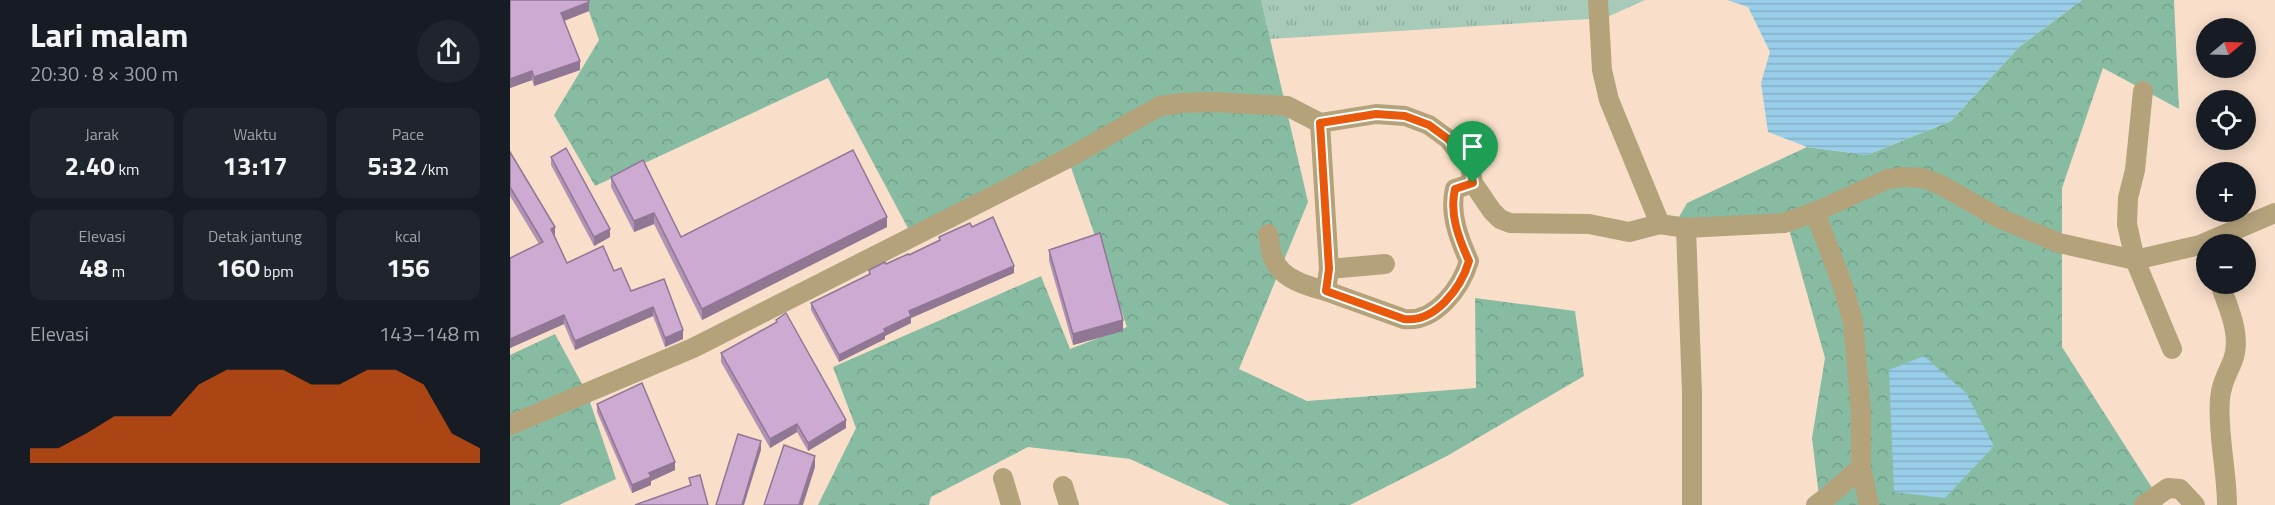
<!DOCTYPE html>
<html lang="id">
<head>
<meta charset="utf-8">
<style>
  :root { --surface:#171b24; --page:#20242c; --text:#f1f3f6; --muted:#9ea1a6; --accent:#ea580c }
  body { margin:0; font-family:"Titillium Web",sans-serif; background:var(--page); color:var(--text); height:100vh; display:flex; flex-direction:column; font-size:22px; white-space:nowrap }
  * { box-sizing:border-box; margin:0 }
  p { font-size:20px; color:var(--muted) }
  .icon { flex:none; width:33px; height:33px; fill:none; stroke:currentColor; stroke-width:2; stroke-linecap:round; stroke-linejoin:round }
  .map { position:relative; flex:1; overflow:hidden }
  .panel { display:flex; flex-direction:column; background:var(--surface); width:510px }
  .panel>* { flex:none }
  .needle { width:39px; rotate:71deg }
  .tools { position:absolute; left:1686px; top:18px; display:grid; gap:12px }
  .tools a { display:grid; place-items:center; width:60px; height:60px; border-radius:50%; background:var(--surface); box-shadow:0 3px 15px #0003; font-size:30px }
  .pin { position:absolute; display:grid; place-items:center; width:51px; height:51px; color:#fff; margin:-62px -26px; border-radius:50% 50% 50% 0; rotate:-45deg; box-shadow:0 0 6px #0007 }
  .pin .icon { rotate:45deg }
  .round { display:grid; place-items:center; flex:none; width:63px; height:63px; border-radius:32px; background:var(--page) }
  .overview { display:flex; align-items:center; justify-content:space-between; height:102px; padding:0 30px }
  h1 { font-size:33px; font-weight:700; line-height:45px }
  .stats { display:grid; grid-template-columns:repeat(3,1fr); gap:9px; height:102px; padding:6px 30px }
  .stats div { display:grid; align-content:center; border-radius:12px; background:var(--page); text-align:center }
  .stats b { font-size:26px; font-weight:700 }
  .stats small { font-size:16px; font-weight:400 }
  .stats p { font-size:16px }
  .chart { height:168px; padding:12px 30px }
  .chart p { display:flex; justify-content:space-between }
  .chart svg { width:100%; height:108px; margin-top:6px; fill:var(--accent); opacity:.7 }
  main { display:flex; flex:1; min-height:0 }
  .map>svg:first-child { display:block }
</style>
</head>
<body>
<main>
<section class="panel">
<div class="overview"><div><h1>Lari malam</h1><p>20:30 · 8 × 300 m</p></div><a class="round"><svg class="icon" aria-label="share" viewBox="0 0 24 24"><path d="M12 15V3M7 8l5-5 5 5M5 13v7h14v-7"/></svg></a></div>
<div class="stats">
<div><p>Jarak</p><b>2.40<small> km</small></b></div>
<div><p>Waktu</p><b>13:17</b></div>
<div><p>Pace</p><b>5:32<small> /km</small></b></div>
</div>
<div class="stats">
<div><p>Elevasi</p><b>48<small> m</small></b></div>
<div><p>Detak jantung</p><b>160<small> bpm</small></b></div>
<div><p>kcal</p><b>156</b></div>
</div>
<div class="chart"><p><span>Elevasi</span>143–148 m</p>
<svg viewBox="0 0 160 44" preserveAspectRatio="none"><path d="M0 44V38L10 38L20 32L30 25L40 25L50 25L60 12L70 6L80 6L90 6L100 12L110 12L120 6L130 6L140 12L150 32L160 38V44z"/></svg>
</div>
</section>
<div class="map">
<svg width="1765" height="505" viewBox="0 0 1765 505">
  <defs>
    <pattern id="grass-tufts" width="24" height="20" patternUnits="userSpaceOnUse" patternTransform="scale(1.5)"><rect width="24" height="20" fill="#a7cbb8"/><path d="M3 7l-1-3M5 7V3M7 7l1-3M15 17l-1-3M17 17v-4M19 17l1-3" fill="none" stroke="#8fad9d"/></pattern>
    <pattern id="forest-crowns" width="20" height="18" patternUnits="userSpaceOnUse" patternTransform="scale(1.5)"><rect width="20" height="18" fill="#88bca2"/><path d="M2 6a3 3 0 1 1 6 0M12 15a3 3 0 1 1 6 0" fill="none" stroke="#74a08a"/></pattern>
    <pattern id="water-rules" width="6" height="5" patternUnits="userSpaceOnUse" patternTransform="scale(1.5)"><rect width="6" height="5" fill="#99cee9"/><path d="M0 2.5h6" fill="none" stroke="#83b0c6"/></pattern>
  </defs>
  <rect width="100%" height="100%" fill="#f9dfca"/>
  <polygon fill="url(#grass-tufts)" points="751,0 1135,0 1095,18 760,39"/>
  <g fill="url(#forest-crowns)">
    <polygon points="75,0 751,0 798,202 729,369 797,401 966,388 965,298 1065,311 1074,376 937,456 840,505 720,505 620,459 518,447 421,497 419,505 308,505 346,428 323,367 531,276 560,349 617,327 557,156 400,232 318,78 85,186 44,115 89,40"/>
    <polygon points="1572,0 1664,0 1669,109 1593,68 1552,188 1552,347 1653,505 1310,505 1302,438 1315,358 1279,229 1161,231 1177,203 1297,147 1357,155 1441,121 1509,47"/>
    <polygon points="45,334 77,393 106,479 49,505 0,505 0,355"/>
  </g>
  <g fill="url(#water-rules)">
    <polygon points="1217,0 1572,0 1509,47 1441,121 1357,155 1297,147 1258,132 1251,83 1260,52 1238,7"/>
    <polygon points="1414,356 1456,393 1484,446 1435,498 1384,492 1379,370"/>
  </g>
  <g fill="none" stroke-linecap="round" stroke-linejoin="round">
    <g stroke="#b4a27b" stroke-width="20">
      <polyline points="1088,0 1092,70 1099,100 1150,224"/>
      <polyline points="1633,91 1625,170 1618,198 1617,224 1625,260 1662,349"/>
      <polyline points="1305,212 1333,286 1343,322 1351,413 1351,467 1359,505"/>
      <polyline points="1176,228 1182,393 1182,505"/>
      <path d="M 758,234 C 760,241 760,251 763,258 C 771,279 797,286 816,291 L 819,269 L 810,123"/>
      <polyline points="819,269 875,264"/>
      <path d="M 1710,284 C 1718,307 1732,335 1723,360 C 1718,373 1711,383 1710,399 C 1707,431 1717,471 1717,505"/>
      <path d="M 816,291 L 894,319 C 925,323 951,288 959,261 C 949,239 939,213 945,189 L 963,183"/>
      <polyline points="0,425 183,348 562,156 650,106 672,103 704,102 777,106 810,123 866,114 895,116 919,125 938,139 960,166 963,183 982,211 990,219 1000,223 1079,224 1119,232 1150,224 1176,228 1274,223 1305,212 1378,179 1394,177 1413,178 1431,185 1489,218 1549,243 1625,260 1690,245 1765,213"/>
      <polyline points="493,478 501,505"/>
      <polyline points="553,486 559,505"/>
      <polyline points="1306,505 1321,494 1351,467"/>
      <polyline points="1634,505 1658,488 1670,489 1685,505"/>
    </g>
  </g>
  <g fill="#b092b5">
    <polygon points="0,0 79,11 54,21 70,70 24,86 22,80 0,88"/>
    <polygon points="0,152 45,236 57,263 104,271 121,291 154,279 173,339 155,347 143,316 65,350 54,324 0,348 0,258 29,244 0,196"/>
    <polygon points="41,157 100,237 84,246 41,165"/>
    <polygon points="101,177 171,237 377,227 192,320 144,224 124,232 101,187"/>
    <polygon points="462,227 504,273 401,318 401,323 375,336 375,339 329,362 301,310 301,303 359,275 359,270 399,255 429,241 429,237"/>
    <polygon points="539,250 613,331 563,345 539,261"/>
    <polygon points="266,320 336,428 298,451 287,432 260,448 211,362 211,353 266,323"/>
    <polygon points="87,404 165,470 141,481 141,485 122,493 87,412"/>
  </g>
  <g fill="#907793">
    <polygon points="79,2 79,11 51,22 51,13"/>
    <polygon points="70,61 70,70 24,86 24,77"/>
    <polygon points="22,71 22,80 0,88 0,79"/>
    <polygon points="144,213 144,224 124,232 124,221"/>
    <polygon points="377,217 377,227 192,320 192,309"/>
    <polygon points="45,227 45,236 41,229"/>
    <polygon points="100,229 100,237 84,246 84,237"/>
    <polygon points="504,266 504,273 401,318 401,323 375,336 375,339 329,362 329,355 374,329 399,311"/>
    <polygon points="143,307 143,316 65,350 65,341"/>
    <polygon points="54,315 54,324 0,348 0,339"/>
    <polygon points="613,320 613,331 563,345 563,334"/>
    <polygon points="173,330 173,339 155,347 155,338"/>
    <polygon points="336,420 336,428 298,451 298,443"/>
    <polygon points="287,424 287,432 260,448 260,439"/>
    <polygon points="251,441 251,450 234,505 232,505"/>
    <polygon points="305,456 305,467 293,505 289,505"/>
    <polygon points="165,462 165,470 141,481 141,485 122,493 122,485 139,473"/>
  </g>
  <g fill="#cdaad2" stroke="#907793" stroke-width="1.5">
    <polygon points="0,0 79,0 79,2 51,13 70,61 24,77 22,71 0,79"/>
    <polygon points="56,148 100,229 84,237 41,157"/>
    <polygon points="343,150 377,217 192,309 144,213 124,221 101,177 133,160 171,237"/>
    <polygon points="0,152 45,227 41,229 57,263 93,246 104,271 111,268 121,291 154,279 173,330 155,338 143,307 65,341 54,315 0,339 0,258 33,242 0,187"/>
    <polygon points="483,217 504,266 399,311 401,316 374,329 375,332 329,355 301,303 360,274 359,270 375,262 376,264 398,254 399,255 430,240 429,237 460,223 462,227"/>
    <polygon points="590,233 613,320 563,334 539,250"/>
    <polygon points="276,313 336,420 298,443 287,424 260,439 211,353 267,322 266,320"/>
    <polygon points="132,383 165,462 139,473 141,477 122,485 87,404"/>
    <polygon points="228,434 251,441 232,505 206,505"/>
    <polygon points="274,445 305,456 289,505 254,505"/>
    <polygon points="190,475 198,505 125,505 181,485 179,478"/>
  </g>
  <g fill="none" stroke-linecap="round" stroke-linejoin="round">
    <g stroke="#fff" stroke-width="12">
      <path id="route" d="M 866,114 L 895,116 L 919,125 L 938,139 L 960,166 L 963,183 L 945,189 C 939,214 949,239 959,261 C 951,288 925,323 894,319 L 816,291 L 819,269 L 810,123 Z"/>
    </g>
    <use href="#route" stroke="#ea580c" stroke-width="8"/>
  </g>
</svg>
<div class="tools">
<a><svg class="needle" viewBox="-14 -14 28 28"><path d="M0-13l5 13h-10z" fill="#e53935"/><path d="M0 13l5-13h-10z" fill="#9ea1a6"/></svg></a>
<a><svg class="icon" aria-label="locate" viewBox="0 0 24 24"><circle cx="12" cy="12" r="6"/><path d="M12 2v4M12 18v4M2 12h4M18 12h4"/></svg></a>
<a>+</a>
<a>−</a>
</div>
<div class="pin" style="left:963px;top:183px;background:#1e9e55"><svg class="icon" aria-label="arrive" viewBox="0 0 24 24"><path d="M6 21V4h12l-3 4 3 4H6"/></svg></div>
</div>
</main>
</body>
</html>
